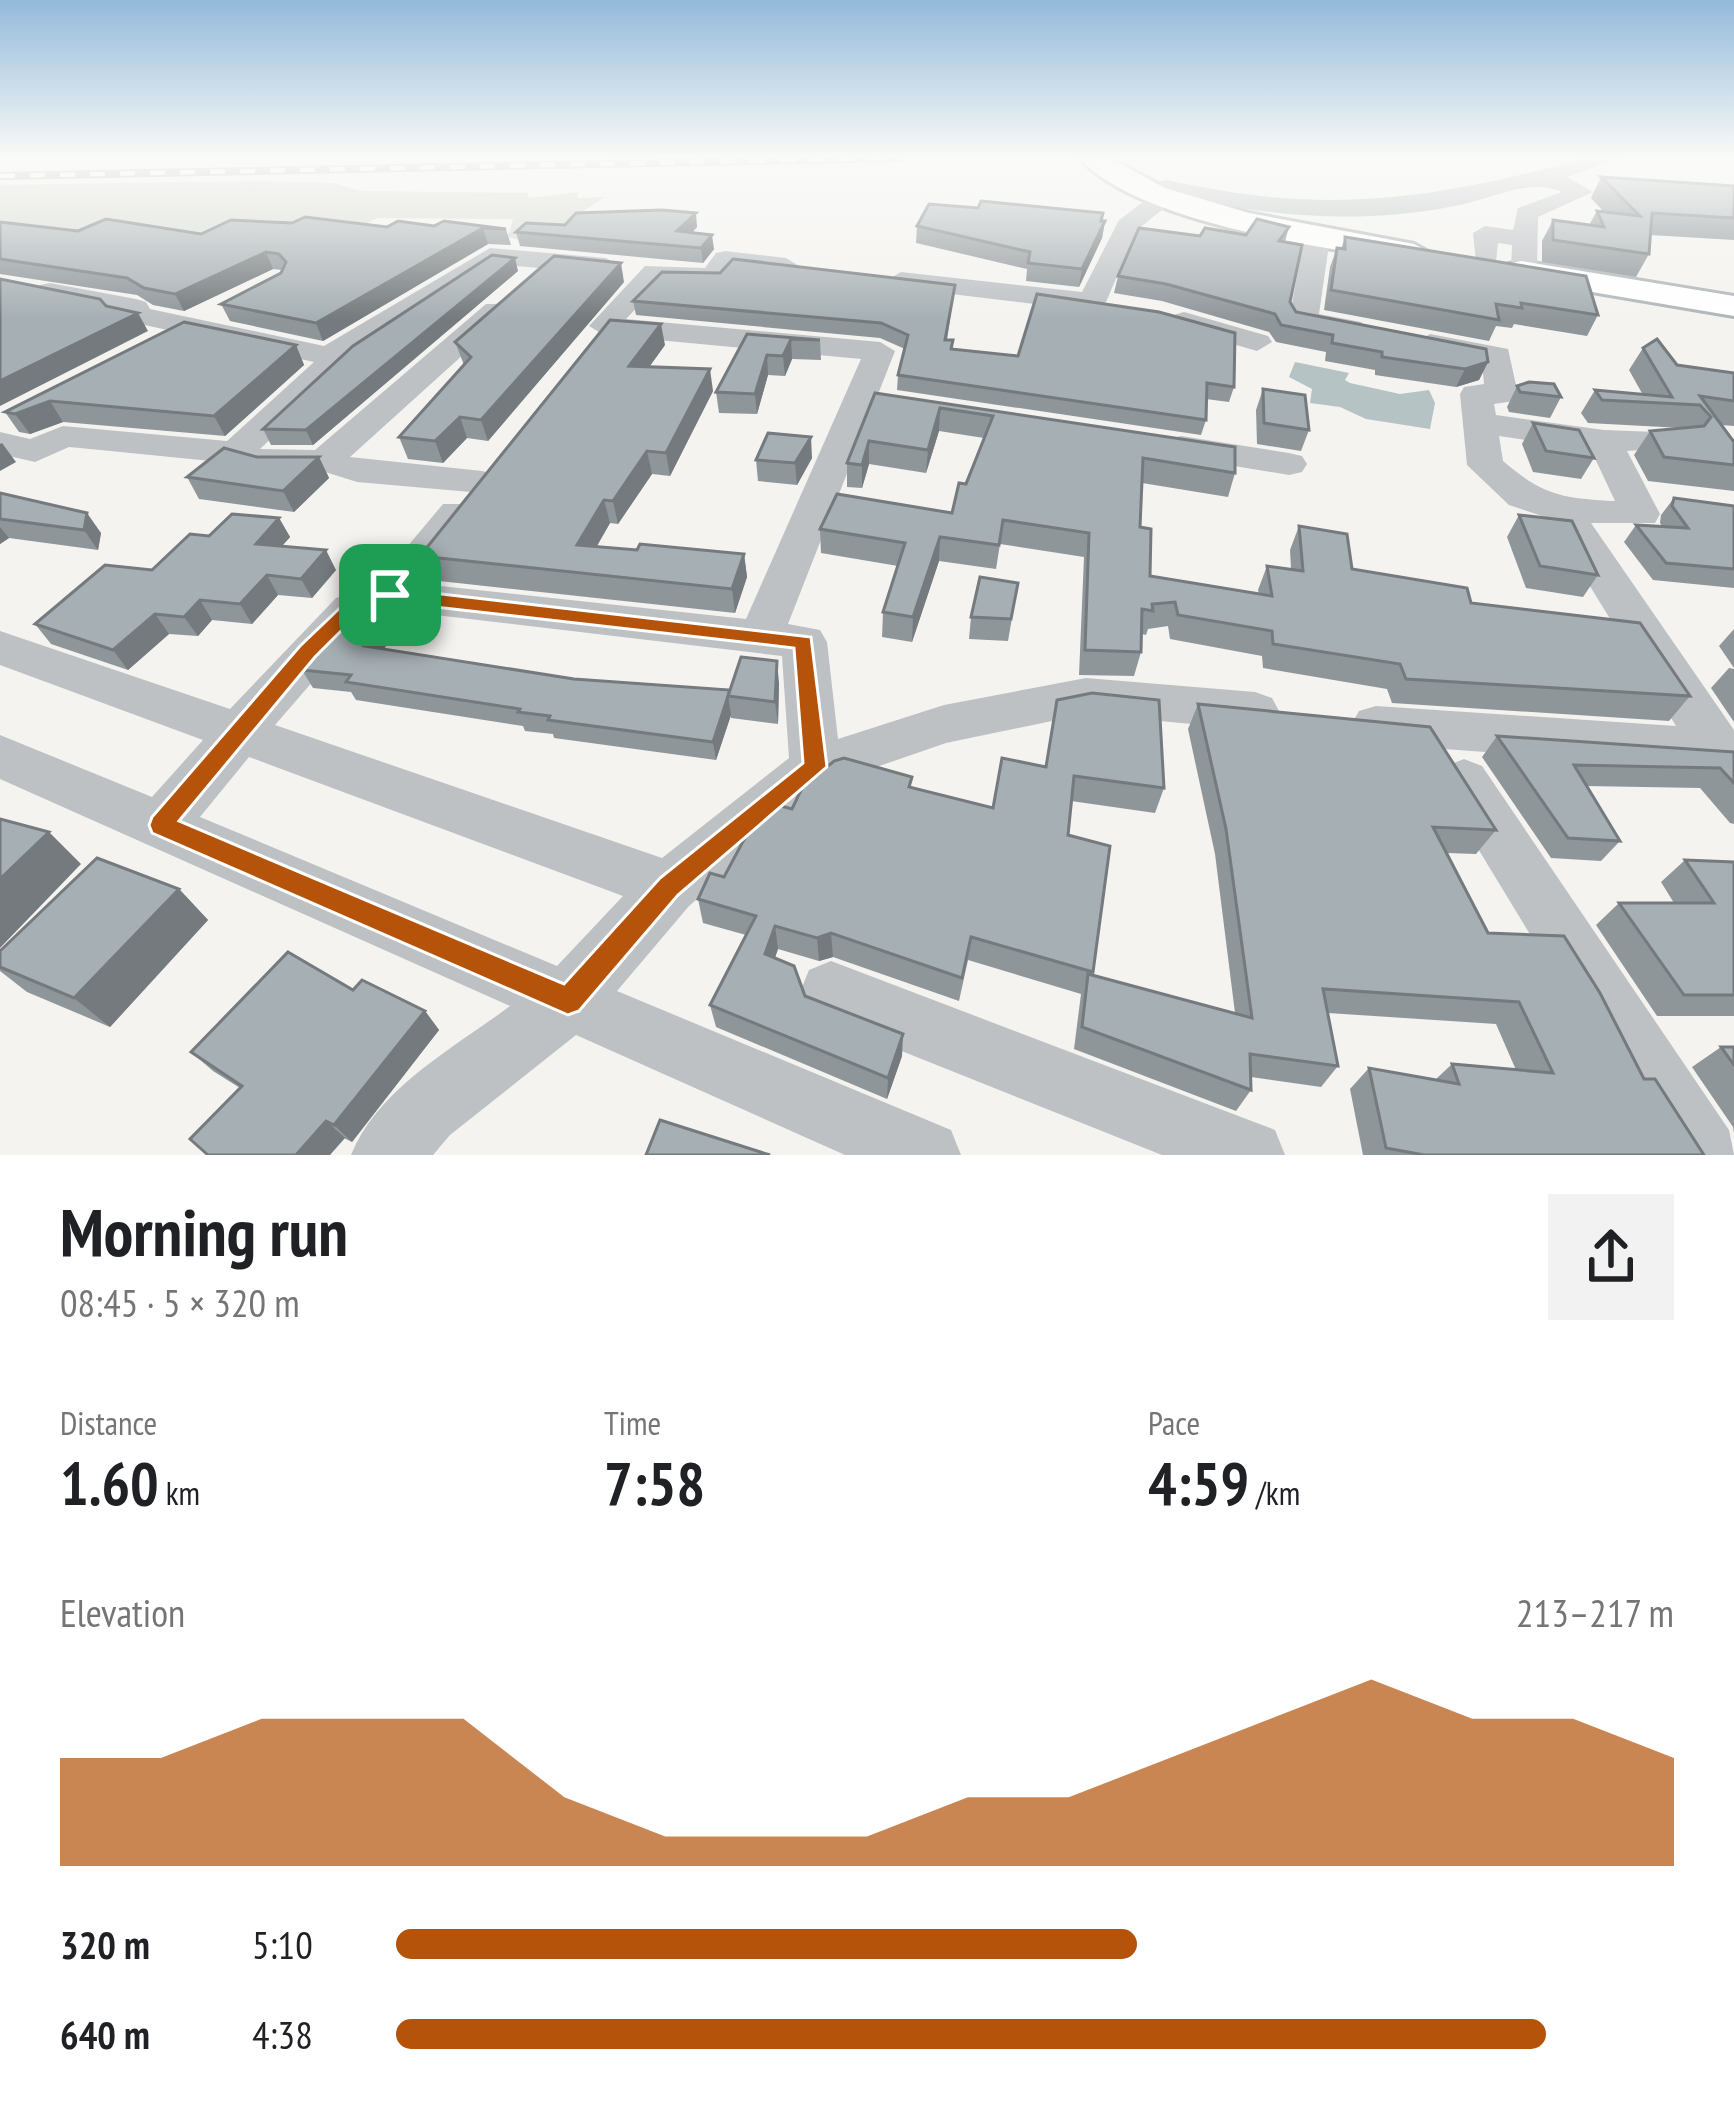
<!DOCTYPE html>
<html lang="en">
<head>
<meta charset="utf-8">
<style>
  :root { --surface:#fff; --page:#f2f2f2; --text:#202124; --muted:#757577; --accent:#b45309 }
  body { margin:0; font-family:"PT Sans Narrow",sans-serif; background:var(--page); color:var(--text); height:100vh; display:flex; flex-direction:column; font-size:45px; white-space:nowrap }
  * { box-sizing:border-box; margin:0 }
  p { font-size:39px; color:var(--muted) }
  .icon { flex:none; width:66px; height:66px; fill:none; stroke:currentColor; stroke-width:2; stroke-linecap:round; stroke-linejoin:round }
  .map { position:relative; height:1155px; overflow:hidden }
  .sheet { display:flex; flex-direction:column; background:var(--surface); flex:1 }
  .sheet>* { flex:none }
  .pin { position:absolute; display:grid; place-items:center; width:102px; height:102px; color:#fff; margin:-51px; border-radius:24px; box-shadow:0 6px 18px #0006 }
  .round { display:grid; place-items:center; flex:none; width:126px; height:126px; border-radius:0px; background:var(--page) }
  .summary { display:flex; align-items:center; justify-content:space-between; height:204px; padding:0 60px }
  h1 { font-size:66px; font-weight:600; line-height:90px }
  .stats { display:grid; grid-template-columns:repeat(3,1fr); gap:18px; height:204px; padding:12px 60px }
  .stats div { display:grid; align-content:center }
  .stats b { font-size:60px; font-weight:600 }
  .stats small { font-size:33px; font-weight:400 }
  .stats p { font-size:33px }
  .chart { height:336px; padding:24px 60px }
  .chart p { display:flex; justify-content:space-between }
  .chart svg { width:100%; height:216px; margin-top:12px; fill:var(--accent); opacity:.7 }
  ul { padding:0 60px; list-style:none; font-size:39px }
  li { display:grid; grid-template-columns:192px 144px 1fr; align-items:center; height:90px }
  li i { height:30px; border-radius:15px; background:var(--accent) }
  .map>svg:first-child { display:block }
</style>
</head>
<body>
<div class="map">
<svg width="1734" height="1155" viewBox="0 0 1734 1155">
  <rect width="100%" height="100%" fill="#f4f3f0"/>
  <polygon fill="#d6dad1" points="263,181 334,183 360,191 528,193 528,198 579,192 577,198 605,197 579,214 604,216 519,240 508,237 513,219 378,218 358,227 188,241 0,234 0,185"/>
  <polygon fill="#b5c3c5" points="1295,362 1349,373 1345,380 1350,383 1400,394 1429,390 1435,403 1430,429 1366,419 1340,407 1310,403 1312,389 1289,377"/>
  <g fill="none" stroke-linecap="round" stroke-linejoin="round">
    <g stroke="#b0b5b8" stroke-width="6">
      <g id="major">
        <path d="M 1080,158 L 1110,158 L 1165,188 L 1249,213 L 1414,244 L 1430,253 L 1414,262 C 1330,249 1136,223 1080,158 Z"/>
        <polygon points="1521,261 1734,296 1734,316 1509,278 1505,271 1509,264"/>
      </g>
    </g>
    <g fill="#bdc1c4" fill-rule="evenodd">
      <path d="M 1587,158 L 1622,158 L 1567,177 L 1593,192 L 1538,217 L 1537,271 L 1524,279 L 1511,271 L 1512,245 L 1498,243 L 1495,271 L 1477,271 L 1473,233 L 1485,226 L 1513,230 L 1518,208 L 1562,192 C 1533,178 1495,197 1464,204 C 1369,225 1273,218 1179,196 L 1137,230 L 1106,302 L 1092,311 L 901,288 L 887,280 L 901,272 L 1082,292 L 1119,220 L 1158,191 L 1159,182 L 1167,180 C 1327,216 1431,200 1587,158 Z"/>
      <polygon points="1317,230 1330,238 1319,314 1361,322 1366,328 1361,334 1304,329 1289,320 1304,238"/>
      <polygon points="490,248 606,258 619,266 606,274 494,264 356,357 260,449 315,450 486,304 506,304 510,310 506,316 350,457 482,471 495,474 501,482 495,490 482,493 357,482 322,471 268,474 231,463 80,448 69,447 35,462 0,454 0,432 30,439 63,426 227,441 314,362 117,319 113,312 40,297 36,291 40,285 50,283 136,299 146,302 150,309 324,346"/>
      <path d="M 725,251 L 786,258 L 799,266 L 786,274 L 732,268 L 722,283 L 662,281 L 626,319 L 880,342 L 895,351 L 788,624 L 820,630 L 827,642 L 838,739 L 944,705 L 1086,678 L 1255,692 L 1272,698 L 1279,711 L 1272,724 L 1255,730 L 1086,714 L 946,743 L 833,782 L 689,906 L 617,991 L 951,1130 L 961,1155 L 845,1155 L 576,1035 L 450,1135 L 433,1155 L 351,1155 C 378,1088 454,1048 510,1006 L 0,779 L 0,735 L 152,797 L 203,740 L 0,665 L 0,631 L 230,709 L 336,598 L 375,585 L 443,504 L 471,504 L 476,512 L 422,584 L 746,619 L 861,359 L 604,335 L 589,326 L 645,266 L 705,268 L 716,253 ZM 393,610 L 782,656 L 789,758 L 662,858 L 275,725 L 366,620 ZM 249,757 L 623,896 L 557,966 L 200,817 Z"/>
      <polygon points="1184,312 1268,336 1272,342 1257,351 1174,327 1169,321 1174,315"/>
      <path d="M 1430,334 L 1508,349 L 1518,394 L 1514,401 L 1494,404 L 1496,415 L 1604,430 L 1684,433 L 1690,440 L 1684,447 L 1627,451 L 1660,514 L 1655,523 L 1591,523 L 1734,730 L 1734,770 L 1376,744 L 1359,739 L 1351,725 L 1359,711 L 1376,706 L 1676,726 L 1548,518 L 1509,505 L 1467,465 L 1460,394 L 1464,387 L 1484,384 L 1482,362 L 1419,349 L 1415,343 ZM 1499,436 L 1591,450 L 1615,501 C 1562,498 1544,496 1503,461 Z"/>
      <polygon points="1181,436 1289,453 1302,456 1307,464 1302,472 1289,475 1168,455 1163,447 1168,439"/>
      <polygon points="1464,759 1482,766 1729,1130 1734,1155 1664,1155 1446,796 1438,781 1446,766"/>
      <polygon points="831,961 1275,1130 1285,1155 1162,1155 809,1014 800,992 809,970"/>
    </g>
    <use href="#major" fill="#fff" fill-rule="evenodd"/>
    <g stroke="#9ea5a9" stroke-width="8">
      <polyline id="rail" points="0,176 899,158"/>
    </g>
    <use href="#rail" stroke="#fff" stroke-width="4.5" stroke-dasharray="15" stroke-linecap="butt"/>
  </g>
  <g fill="#8f969a">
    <polygon points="1601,177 1734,186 1734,240 1650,235 1649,254 1636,277 1542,262 1542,241 1553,220 1589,225 1597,211 1604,212 1591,198"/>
    <polygon points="1105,221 1102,238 1079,287 1026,281 1027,269 916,243 917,226"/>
    <polygon points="0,222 78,231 201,234 434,226 506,229 511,245 488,244 323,341 230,321 221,304 281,273 282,270 273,269 184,311 153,305 137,295 0,274"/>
    <polygon points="697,227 692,233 714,249 703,263 520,246 516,232"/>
    <polygon points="1289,227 1285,242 1290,302 1296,312 1488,362 1479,380 1456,387 1375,375 1375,370 1325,361 1326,352 1276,342 1269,332 1162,301 1114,293 1118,276 1246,235"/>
    <polygon points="1345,237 1598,315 1587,336 1514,324 1512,328 1496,326 1489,341 1324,310 1330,267 1337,248 1341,249"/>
    <polygon points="518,271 313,445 271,445 263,429"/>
    <polygon points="624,282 488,441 467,438 443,463 408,459 399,437 464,365 455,342"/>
    <polygon points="955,285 947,340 952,349 1234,387 1229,402 1206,399 1206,420 1201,435 897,390 898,375 905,349 880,338 636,315 633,301"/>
    <polygon points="747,334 820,340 821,360 792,359 785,376 768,375 757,414 719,413 716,392"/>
    <polygon points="296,345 304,365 225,436 63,422 30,434 19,432 5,412"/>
    <polygon points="665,345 649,367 713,391 670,476 652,474 618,524 610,523 596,547 637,550 744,554 747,577 735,613 430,580 420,556"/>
    <polygon points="1643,348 1677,365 1734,373 1734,426 1721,425 1734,442 1734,491 1648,481 1634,455 1650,431 1682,428 1588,423 1581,413 1595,390 1643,395 1629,370"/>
    <polygon points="1517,386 1561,397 1550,418 1509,412 1507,407"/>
    <polygon points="1263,389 1309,430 1301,451 1257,444 1256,410"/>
    <polygon points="875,393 1235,447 1235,473 1228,497 1142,483 1140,527 1150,576 1259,594 1258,590 1267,566 1291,569 1290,550 1299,526 1352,569 1471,603 1690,696 1669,721 1392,703 1387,689 1263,668 1262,656 1170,639 1168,626 1148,629 1146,635 1142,634 1141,652 1134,676 1079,675 1084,557 1000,544 996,569 939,561 912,642 882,637 883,612 898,566 821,553 820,529 952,513 984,438 939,431 926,473 869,464 862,488 847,487 847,463"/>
    <polygon points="1533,423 1594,458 1581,479 1533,472 1522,444"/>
    <polygon points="257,457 319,457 329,478 294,512 199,499 187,477"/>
    <polygon points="812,458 797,485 758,481 756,460"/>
    <polygon points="0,493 101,533 98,550 9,538 0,544"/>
    <polygon points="1674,498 1734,506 1734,588 1653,580 1624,542 1636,525 1662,526 1660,523 1661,515"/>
    <polygon points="1519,515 1598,575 1583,597 1526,588 1507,537"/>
    <polygon points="279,518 290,537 282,546 336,570 312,598 278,595 252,624 212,620 198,636 169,634 128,670 51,644 35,624 152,570"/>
    <polygon points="1018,583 1008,641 969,639 971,617"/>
    <polygon points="407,616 384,649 574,679 730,690 779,683 778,724 731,718 731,715 716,760 554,738 553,734 525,731 523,726 356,700 351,692 313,688 302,670"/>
    <polygon points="1734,629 1734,668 1719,646"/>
    <polygon points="1729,668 1734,669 1734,722 1711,688"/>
    <polygon points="1057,700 1164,788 1155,813 1071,801 1068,835 1093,972 1092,975 1235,1013 1215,854 1188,729 1198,704 1496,830 1476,854 1447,853 1488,933 1644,1079 1704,1155 1363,1155 1350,1089 1369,1068 1435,1080 1452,1064 1516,1070 1496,1024 1328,1013 1338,1066 1321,1087 1251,1077 1251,1090 1236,1111 1074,1049 1081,994 968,960 959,1001 833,957 819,961 778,949 775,958 805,996 902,1056 887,1099 716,1027 710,1005 746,935 703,923 698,899 724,877 792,809 912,788 993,808 1045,767"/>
    <polygon points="1497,736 1734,752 1734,824 1730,823 1700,788 1586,786 1620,841 1601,861 1551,858 1482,757"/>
    <polygon points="1685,860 1734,862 1734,1016 1657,1016 1596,925 1619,903 1674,903 1661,882"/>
    <polygon points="179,889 208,920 110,1027 27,992 0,971 0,951"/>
    <polygon points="353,990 425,1011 439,1030 352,1142 240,1088 213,1071 191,1052"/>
    <polygon points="1721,1047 1734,1047 1734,1133 1733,1127 1692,1067"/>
  </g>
  <g fill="#747a7d">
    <polygon points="696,213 697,227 679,245 677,231"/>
    <polygon points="1105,221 1102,238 1079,287 1082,269"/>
    <polygon points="483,228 488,244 323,341 316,323"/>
    <polygon points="712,235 714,249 703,263 701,248"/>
    <polygon points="266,252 273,269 184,311 175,294"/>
    <polygon points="515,258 518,271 313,445 306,430"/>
    <polygon points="621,263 624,282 488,441 481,420"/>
    <polygon points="138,313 148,331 0,406 0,381"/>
    <polygon points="661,324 665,345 634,388 629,366"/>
    <polygon points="791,339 792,359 785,376 783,356"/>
    <polygon points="296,345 304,365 225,436 214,416"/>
    <polygon points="767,355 768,375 757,414 755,394"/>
    <polygon points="1488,362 1479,380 1456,387 1465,369"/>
    <polygon points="710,369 713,391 670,476 666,453"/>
    <polygon points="50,401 63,422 30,434 15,414"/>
    <polygon points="940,408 939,431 926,473 928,450"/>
    <polygon points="460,417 467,438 443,463 435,441"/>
    <polygon points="811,437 812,458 797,485 795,463"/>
    <polygon points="869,441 869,464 862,488 862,465"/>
    <polygon points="2,443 16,462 0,471 0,444"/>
    <polygon points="647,451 652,474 618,524 613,501"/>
    <polygon points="319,457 329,478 294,512 283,491"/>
    <polygon points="604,500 610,523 584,569 577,545"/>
    <polygon points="87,513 101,533 98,550 84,530"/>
    <polygon points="279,518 290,537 267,563 256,544"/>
    <polygon points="0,527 9,538 0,544"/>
    <polygon points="940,537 939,561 912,642 913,617"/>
    <polygon points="326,550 336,570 312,598 301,579"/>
    <polygon points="744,554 747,577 735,613 732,589"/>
    <polygon points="267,575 278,595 252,624 240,604"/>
    <polygon points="398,598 407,616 373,664 364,646"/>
    <polygon points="200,600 212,620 198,636 184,617"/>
    <polygon points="155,614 169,634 128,670 113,650"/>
    <polygon points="777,661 779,683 778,724 775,702"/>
    <polygon points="728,696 731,715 716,760 713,742"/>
    <polygon points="49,832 81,864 0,948 0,879"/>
    <polygon points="179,889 208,920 110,1027 74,998"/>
    <polygon points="775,926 778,949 768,977 765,954"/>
    <polygon points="831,933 833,957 819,961 817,938"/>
    <polygon points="425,1011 439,1030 352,1142 334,1125"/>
    <polygon points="903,1034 902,1056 887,1099 888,1078"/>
    <polygon points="326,1121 345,1138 330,1155 296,1155"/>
  </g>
  <g fill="#a6afb3" stroke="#747a7d" stroke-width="3">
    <polygon points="1601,177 1734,186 1734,218 1652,213 1649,254 1553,240 1553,220 1604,227 1597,211 1640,216"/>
    <polygon points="981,201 1103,213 1101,221 1105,221 1082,269 1028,263 1030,252 917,226 929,204 978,208"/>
    <polygon points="662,210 696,213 677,231 712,235 701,248 516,232 526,223 565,225 576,213"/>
    <polygon points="305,217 387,227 398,221 434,226 444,221 506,229 483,228 316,323 221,304 281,273 286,262 279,254 266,252 175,294 144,288 127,278 0,259 0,222 78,231 106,219 201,234 231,220 292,223"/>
    <polygon points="1257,219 1289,227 1279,241 1302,245 1290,302 1296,312 1486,349 1488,362 1465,369 1382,357 1382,352 1332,343 1333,335 1281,325 1275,314 1166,284 1118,276 1139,228 1200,236 1205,228 1246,235"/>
    <polygon points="1345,237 1586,276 1598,315 1521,303 1522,308 1496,304 1499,320 1331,290 1337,248 1345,249"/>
    <polygon points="492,255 515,258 306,430 263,429 353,346"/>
    <polygon points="554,256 621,263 481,420 460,417 435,441 399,437 471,357 455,342"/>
    <polygon points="733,259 955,285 945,340 953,340 951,349 1018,356 1037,294 1159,312 1235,333 1234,387 1207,383 1206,420 898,375 908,335 881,323 633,301 662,272 720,273"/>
    <polygon points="0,279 100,299 106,306 138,313 0,381"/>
    <polygon points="610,320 661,324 629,366 710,369 666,453 647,451 613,501 604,500 577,545 637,550 640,544 744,554 732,589 420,556"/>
    <polygon points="184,322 296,345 214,416 50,401 15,414 5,412"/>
    <polygon points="747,334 820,340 791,339 783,356 767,355 755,394 716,392"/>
    <polygon points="1657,339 1677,365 1734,373 1734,401 1700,396 1734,442 1734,465 1664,457 1650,431 1704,426 1711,417 1700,405 1602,400 1595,390 1672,397 1643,348"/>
    <polygon points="1529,382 1554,384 1561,397 1520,392 1517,386"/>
    <polygon points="1263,389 1305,395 1309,430 1264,423"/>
    <polygon points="875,393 1235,447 1235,473 1143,458 1140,527 1151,529 1150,576 1272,596 1267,566 1303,571 1299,526 1347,534 1352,569 1467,588 1471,603 1640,623 1690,696 1406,679 1400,664 1273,644 1272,631 1178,615 1175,602 1152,604 1153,611 1142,609 1141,652 1085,650 1089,533 1003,520 999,545 940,537 913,617 883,612 905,543 820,529 837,494 952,513 959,483 966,484 993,416 940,408 928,450 869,441 862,465 847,463"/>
    <polygon points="1533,423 1579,430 1594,458 1546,451"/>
    <polygon points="768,433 811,437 795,463 756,460"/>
    <polygon points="224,448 257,457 319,457 283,491 187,477"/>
    <polygon points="0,493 87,513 84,530 0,519"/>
    <polygon points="1674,498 1734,506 1734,569 1666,563 1636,525 1688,528 1672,506"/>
    <polygon points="232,514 279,518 256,544 326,550 301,579 267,575 240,604 200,600 184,617 155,614 113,650 35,624 105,565 152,570 190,534 209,536"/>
    <polygon points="1519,515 1572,521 1598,575 1540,566"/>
    <polygon points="980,577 1018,583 1011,619 971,617"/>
    <polygon points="385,596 398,598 364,646 574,679 730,690 713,742 548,720 550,716 518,712 520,709 346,682 351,675 302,670 360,606"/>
    <polygon points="741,657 777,661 775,702 728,696"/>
    <polygon points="1092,693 1159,700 1164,788 1074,776 1068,835 1110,846 1093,972 971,937 962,978 831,933 817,938 775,926 765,954 794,966 805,996 903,1034 888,1078 710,1005 756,916 698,899 710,873 724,877 747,834 781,806 792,809 802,788 834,761 844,758 912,777 909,787 993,808 1002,758 1046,767 1057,700"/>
    <polygon points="1198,704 1430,727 1496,830 1433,827 1488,933 1564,936 1600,993 1644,1079 1655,1079 1704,1155 1424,1155 1386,1148 1369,1068 1459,1084 1452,1064 1553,1073 1519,1002 1323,989 1338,1066 1250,1054 1251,1090 1082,1027 1088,974 1252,1018 1226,829"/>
    <polygon points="1497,736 1734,752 1734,783 1720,768 1574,765 1620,841 1568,838"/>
    <polygon points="0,819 49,832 0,879"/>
    <polygon points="97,858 179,889 74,998 0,967 0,951"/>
    <polygon points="1685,860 1734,862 1734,995 1684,995 1619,903 1714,903"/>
    <polygon points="288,952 353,990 362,980 425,1011 334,1125 326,1121 296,1155 208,1155 190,1139 242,1086 191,1052"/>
    <polygon points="1721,1047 1734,1047 1734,1065"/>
    <polygon points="660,1120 770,1155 646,1155"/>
  </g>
  <linearGradient id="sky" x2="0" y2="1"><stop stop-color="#93bada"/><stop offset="0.49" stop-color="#fafaf8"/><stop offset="1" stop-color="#fafaf8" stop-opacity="0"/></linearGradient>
  <rect width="1734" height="320" fill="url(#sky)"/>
  <path fill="#b45309" stroke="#fff" stroke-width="3" fill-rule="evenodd" d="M 390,588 L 811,637 L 827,767 L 678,895 L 579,1011 L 568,1015 L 152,833 L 149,825 L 152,817 L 300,646 L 344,604 ZM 391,602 L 794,648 L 803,763 L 660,878 L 564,984 L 179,821 L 315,657 L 358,614 Z"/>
</svg>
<div class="pin" style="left:390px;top:595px;background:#1e9e55"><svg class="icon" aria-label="arrive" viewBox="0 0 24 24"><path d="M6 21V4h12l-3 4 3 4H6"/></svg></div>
</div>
<section class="sheet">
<div class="summary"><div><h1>Morning run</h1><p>08:45 · 5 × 320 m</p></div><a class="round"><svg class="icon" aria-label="share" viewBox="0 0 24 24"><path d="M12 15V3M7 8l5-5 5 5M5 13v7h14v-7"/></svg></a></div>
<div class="stats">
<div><p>Distance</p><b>1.60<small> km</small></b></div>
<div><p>Time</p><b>7:58</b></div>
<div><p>Pace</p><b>4:59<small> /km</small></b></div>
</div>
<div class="chart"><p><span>Elevation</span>213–217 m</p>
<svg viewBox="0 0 160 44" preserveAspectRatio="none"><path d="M0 44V22L10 22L20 14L30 14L40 14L50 30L60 38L70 38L80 38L90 30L100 30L110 22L120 14L130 6L140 14L150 14L160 22V44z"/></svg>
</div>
<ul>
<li><b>320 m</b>5:10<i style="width:58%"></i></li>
<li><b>640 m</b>4:38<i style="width:90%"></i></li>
</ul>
</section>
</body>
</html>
